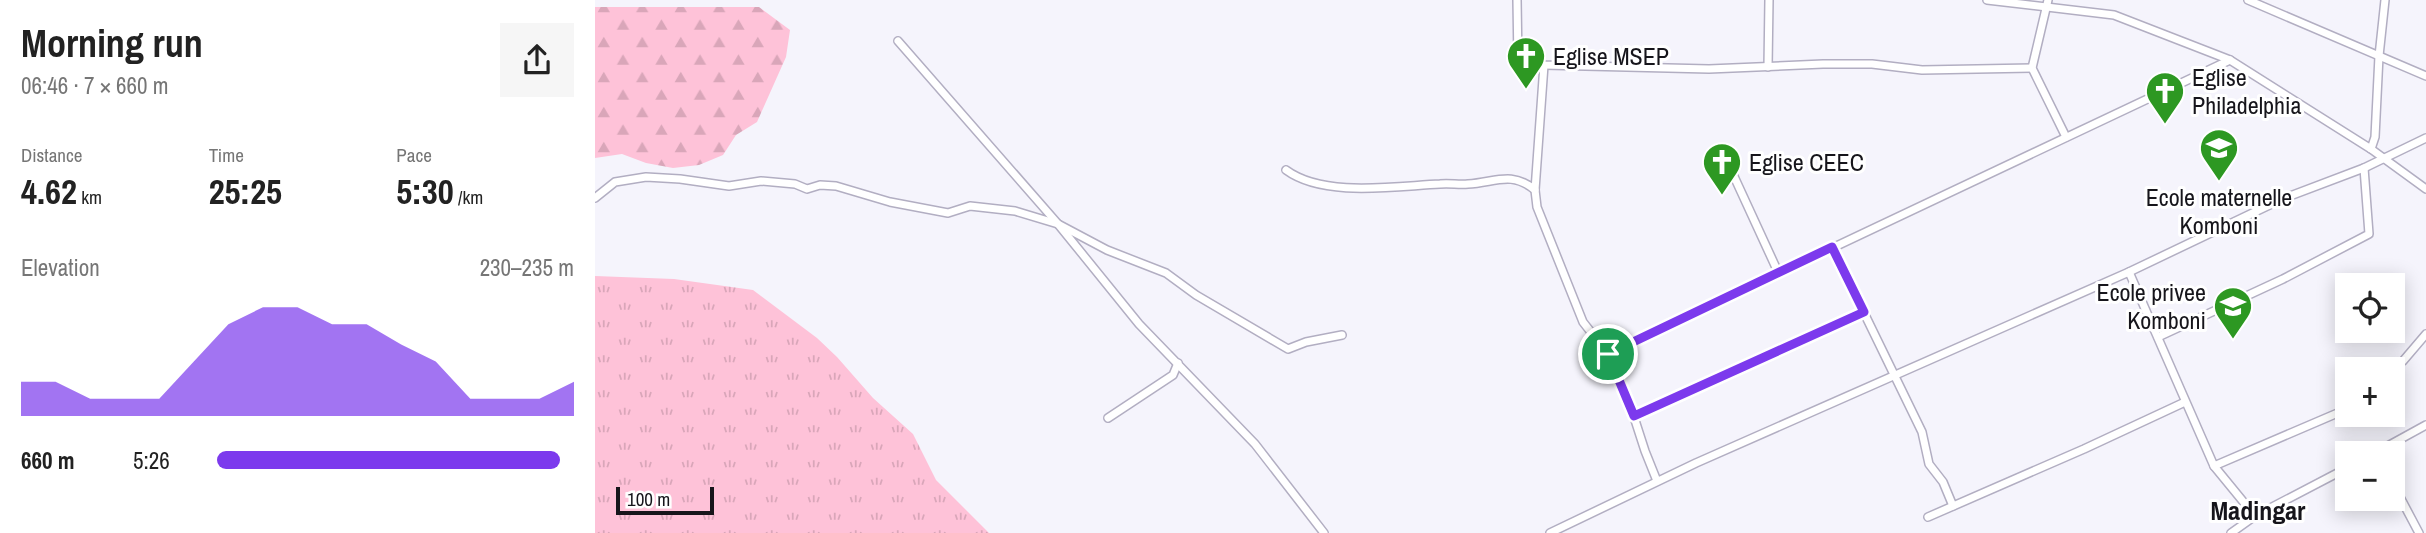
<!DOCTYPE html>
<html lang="en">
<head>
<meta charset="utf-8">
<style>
  :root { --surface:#fff; --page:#f6f6f6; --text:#222; --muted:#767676; --accent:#7c3aed }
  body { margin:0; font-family:"Archivo Narrow",sans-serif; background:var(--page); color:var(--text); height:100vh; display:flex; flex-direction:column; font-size:26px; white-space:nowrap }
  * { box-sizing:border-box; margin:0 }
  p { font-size:23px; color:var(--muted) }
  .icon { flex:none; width:38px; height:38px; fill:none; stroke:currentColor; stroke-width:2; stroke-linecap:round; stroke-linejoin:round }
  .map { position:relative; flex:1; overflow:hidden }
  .drawer { display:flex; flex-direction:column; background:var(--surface); width:595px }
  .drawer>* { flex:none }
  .tools { position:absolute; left:1740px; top:273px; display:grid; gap:14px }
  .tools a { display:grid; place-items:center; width:70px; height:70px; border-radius:0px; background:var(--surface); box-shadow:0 4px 18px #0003; font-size:35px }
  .scale { position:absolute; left:21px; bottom:18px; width:98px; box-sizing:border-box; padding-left:7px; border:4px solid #16151b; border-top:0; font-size:19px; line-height:24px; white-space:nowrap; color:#16151b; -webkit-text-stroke:5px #fff; paint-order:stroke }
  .pin { position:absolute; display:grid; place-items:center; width:60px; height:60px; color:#fff; margin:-30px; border:4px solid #fff; border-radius:50%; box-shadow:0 2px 7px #0007 }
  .round { display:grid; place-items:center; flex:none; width:74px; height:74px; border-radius:0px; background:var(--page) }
  .overview { display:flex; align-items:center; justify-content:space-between; height:119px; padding:0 21px }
  h1 { font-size:38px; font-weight:700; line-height:52px }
  .stats { display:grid; grid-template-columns:repeat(3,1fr); gap:10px; height:119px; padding:7px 21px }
  .stats div { display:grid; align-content:center }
  .stats b { font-size:35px; font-weight:700 }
  .stats small { font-size:19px; font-weight:400 }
  .stats p { font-size:19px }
  .chart { height:196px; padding:14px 21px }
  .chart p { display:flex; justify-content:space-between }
  .chart svg { width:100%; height:126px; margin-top:7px; fill:var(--accent); opacity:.7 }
  ul { padding:0 21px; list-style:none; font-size:23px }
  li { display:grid; grid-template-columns:112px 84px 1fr; align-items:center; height:52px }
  li i { height:18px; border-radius:9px; background:var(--accent) }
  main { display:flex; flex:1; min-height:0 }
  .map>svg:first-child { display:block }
</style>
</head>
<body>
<main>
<section class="drawer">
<div class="overview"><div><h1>Morning run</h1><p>06:46 · 7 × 660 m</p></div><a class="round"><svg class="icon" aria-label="share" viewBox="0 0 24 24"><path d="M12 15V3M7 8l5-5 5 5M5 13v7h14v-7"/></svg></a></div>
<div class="stats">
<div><p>Distance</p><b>4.62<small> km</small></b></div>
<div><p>Time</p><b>25:25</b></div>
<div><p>Pace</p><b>5:30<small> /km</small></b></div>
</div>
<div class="chart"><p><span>Elevation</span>230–235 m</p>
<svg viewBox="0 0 160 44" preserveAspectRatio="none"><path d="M0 44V32L10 32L20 38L30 38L40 38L50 25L60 12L70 6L80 6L90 12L100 12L110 19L120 25L130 38L140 38L150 38L160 32V44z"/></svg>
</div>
<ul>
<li><b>660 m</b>5:26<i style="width:96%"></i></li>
</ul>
</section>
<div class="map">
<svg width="1831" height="533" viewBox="0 0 1831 533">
  <defs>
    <pattern id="grass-tufts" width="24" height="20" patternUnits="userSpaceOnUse" patternTransform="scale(1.75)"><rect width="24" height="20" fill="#fec2d8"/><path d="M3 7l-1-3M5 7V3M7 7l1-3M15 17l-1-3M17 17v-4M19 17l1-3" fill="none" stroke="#d9a6b9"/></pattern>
    <pattern id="forest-firs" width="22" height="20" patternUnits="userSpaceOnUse" patternTransform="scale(1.75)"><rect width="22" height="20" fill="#fec2d8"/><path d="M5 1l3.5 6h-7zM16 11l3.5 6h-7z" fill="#d9a6b9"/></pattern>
  </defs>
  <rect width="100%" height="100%" fill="#f5f4fc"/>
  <polygon fill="url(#grass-tufts)" points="0,276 79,279 158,290 222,338 242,357 278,398 318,434 341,480 394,533 0,533"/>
  <polygon fill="url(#forest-firs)" points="0,7 164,7 195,30 191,57 162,122 141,135 128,155 104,165 78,168 51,163 27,154 0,158"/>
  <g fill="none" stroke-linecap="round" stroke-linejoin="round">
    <g stroke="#b2aec2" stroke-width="10">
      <g id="minor">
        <polyline points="922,0 923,62 949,65 1114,69 1228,64 1277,64 1327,70 1437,68"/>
        <polyline points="1392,0 1519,15 1635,60 1776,149 1831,189"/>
        <polyline points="1453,0 1437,68 1471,137"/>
        <polyline points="1653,0 1831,76"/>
        <polyline points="303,41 463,224 544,324 660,444 729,533"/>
        <polyline points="949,65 940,190 942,207 988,322 1013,354 1039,417 1050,451 1062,481"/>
        <polyline points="1173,67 1174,0"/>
        <polyline points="1776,149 1780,137 1784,56 1790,0"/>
        <polyline points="1131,159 1183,272"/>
        <path d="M 691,170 C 729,198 801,186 845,184 C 855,183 864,185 873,184 C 899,183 916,170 940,190"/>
        <polyline points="0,198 20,182 51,177 85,179 134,186 166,181 200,184 212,189 225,185 241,186 295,202 353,213 375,206 420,211 463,224 512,250 571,273 601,295 693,349 711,342 747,335"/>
        <polyline points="1237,247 1327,432 1334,464 1348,482 1358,506"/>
        <polyline points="1534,272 1619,466 1660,516"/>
        <polyline points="1563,337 1688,279 1774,234 1769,168"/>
        <polyline points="1013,354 1635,60"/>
        <polyline points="1792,369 1808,361 1831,334"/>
        <polyline points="1039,417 1269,312"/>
        <polyline points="513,418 578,375 583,363"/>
        <polyline points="1780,453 1831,425"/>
        <polyline points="1619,466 1752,409"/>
        <polyline points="1797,482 1824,533"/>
        <polyline points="1333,517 1489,449 1590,402"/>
        <polyline points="955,533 1101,463 1534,272 1687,199 1769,168 1831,138"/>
        <polyline points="1636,533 1660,516 1752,468"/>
      </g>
    </g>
    <use href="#minor" stroke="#fff" stroke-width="7"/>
  </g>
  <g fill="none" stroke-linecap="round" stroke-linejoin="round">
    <g stroke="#fff" stroke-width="14">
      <polygon id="route" points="1237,247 1269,312 1039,416 1013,354"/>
    </g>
    <use href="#route" stroke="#7c3aed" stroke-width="9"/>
  </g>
  <defs>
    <g id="church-pin" transform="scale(2.0125)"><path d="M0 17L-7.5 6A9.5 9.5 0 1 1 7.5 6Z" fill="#2d9822" stroke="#fff"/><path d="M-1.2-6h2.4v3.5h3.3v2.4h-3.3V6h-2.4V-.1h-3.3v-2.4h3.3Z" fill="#fff"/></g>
    <g id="school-pin" transform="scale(2.0125)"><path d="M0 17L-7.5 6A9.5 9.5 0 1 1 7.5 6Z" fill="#2d9822" stroke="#fff"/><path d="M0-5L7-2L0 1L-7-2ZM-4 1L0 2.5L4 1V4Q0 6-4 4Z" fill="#fff"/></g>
  </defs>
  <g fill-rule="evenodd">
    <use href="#church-pin" x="931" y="56"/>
    <use href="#church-pin" x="1570" y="91"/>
    <use href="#school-pin" x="1624" y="148"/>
    <use href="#church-pin" x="1127" y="162"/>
    <use href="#school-pin" x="1638" y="306"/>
  </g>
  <g text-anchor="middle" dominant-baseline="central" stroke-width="6" stroke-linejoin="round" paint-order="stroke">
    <g font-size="24" fill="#16151b" stroke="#fff" text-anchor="start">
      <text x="958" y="56">Eglise MSEP</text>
      <text x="1597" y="77">Eglise<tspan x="1597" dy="28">Philadelphia</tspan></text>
      <text x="1154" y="162">Eglise CEEC</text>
      <text x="1624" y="197" text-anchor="middle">Ecole maternelle<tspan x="1624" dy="28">Komboni</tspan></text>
      <text x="1611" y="292" text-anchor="end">Ecole privee<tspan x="1611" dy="28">Komboni</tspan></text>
    </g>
    <g font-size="26" font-weight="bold" fill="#16151b" stroke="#fff">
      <text x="1663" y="510">Madingar</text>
    </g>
  </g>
</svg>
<div class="tools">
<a><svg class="icon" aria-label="locate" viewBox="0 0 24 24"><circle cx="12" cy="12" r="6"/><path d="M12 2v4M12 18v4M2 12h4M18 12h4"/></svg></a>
<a>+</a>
<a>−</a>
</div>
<div class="scale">100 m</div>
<div class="pin" style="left:1013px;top:354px;background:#1e9e55"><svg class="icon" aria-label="arrive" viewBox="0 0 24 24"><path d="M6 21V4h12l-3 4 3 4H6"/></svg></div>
</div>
</main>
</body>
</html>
